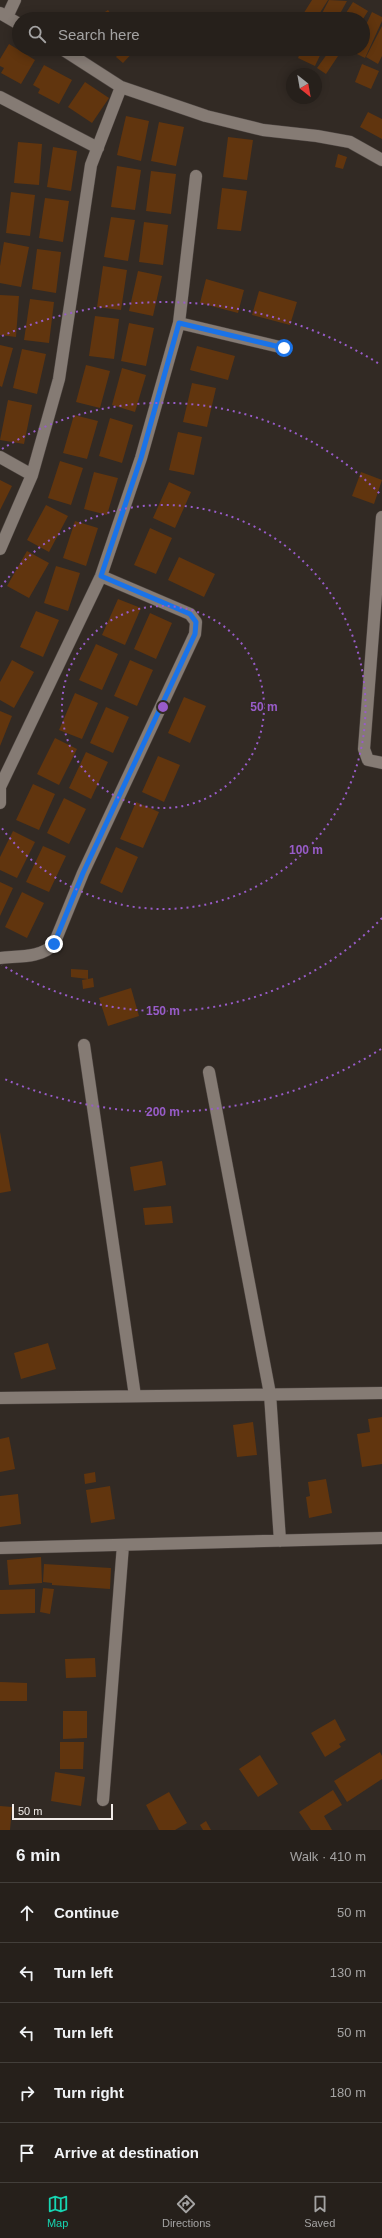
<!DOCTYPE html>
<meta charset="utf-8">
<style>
:root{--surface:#26201b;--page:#2e2824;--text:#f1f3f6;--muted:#a4a3a3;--line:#423e3a;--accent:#17d5b2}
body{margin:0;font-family:Helvetica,sans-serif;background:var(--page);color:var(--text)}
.compass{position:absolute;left:286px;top:68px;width:36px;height:36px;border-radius:50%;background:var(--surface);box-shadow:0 2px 10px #0003;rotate:149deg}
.scale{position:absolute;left:12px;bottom:10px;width:101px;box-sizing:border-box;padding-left:4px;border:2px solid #f1ebe8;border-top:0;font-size:11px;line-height:14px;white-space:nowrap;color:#f1ebe8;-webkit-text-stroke:3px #322a24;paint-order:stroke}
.stop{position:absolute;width:12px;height:12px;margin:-9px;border:3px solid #1a73e8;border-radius:50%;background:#fff}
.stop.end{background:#1a73e8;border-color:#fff;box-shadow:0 1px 4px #0008}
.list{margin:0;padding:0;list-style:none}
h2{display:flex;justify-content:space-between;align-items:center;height:52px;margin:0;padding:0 16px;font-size:17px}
h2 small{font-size:13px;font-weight:400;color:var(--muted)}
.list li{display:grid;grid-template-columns:26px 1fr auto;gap:12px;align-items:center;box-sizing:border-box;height:60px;padding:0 16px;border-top:1px solid var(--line)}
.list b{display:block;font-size:15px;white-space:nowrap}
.list em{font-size:13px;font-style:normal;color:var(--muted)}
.icon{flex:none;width:22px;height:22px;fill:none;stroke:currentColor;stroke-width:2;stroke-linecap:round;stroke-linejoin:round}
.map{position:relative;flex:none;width:382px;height:1830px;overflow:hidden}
.search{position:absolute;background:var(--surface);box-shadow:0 2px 10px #0003;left:12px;right:12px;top:12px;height:44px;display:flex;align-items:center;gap:10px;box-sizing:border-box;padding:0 14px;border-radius:22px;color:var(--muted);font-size:15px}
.sheet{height:352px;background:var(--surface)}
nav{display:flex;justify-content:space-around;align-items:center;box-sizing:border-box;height:56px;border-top:1px solid var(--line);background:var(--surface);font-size:11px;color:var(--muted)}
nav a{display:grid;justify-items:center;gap:2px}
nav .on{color:var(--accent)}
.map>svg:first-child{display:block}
.building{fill:#61350e}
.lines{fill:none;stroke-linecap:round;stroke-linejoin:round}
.minor-casing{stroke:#4e4642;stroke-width:13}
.minor{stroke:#857b74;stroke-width:12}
.route{stroke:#1a73e8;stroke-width:5}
.ring{fill:none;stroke:#985cc9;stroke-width:2;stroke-dasharray:2 4}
.centre{fill:#985cc9;stroke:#322a24;stroke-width:2}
.ring-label{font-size:12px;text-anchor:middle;font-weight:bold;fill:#985cc9;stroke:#322a24;stroke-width:3;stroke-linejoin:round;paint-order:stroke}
</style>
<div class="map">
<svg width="382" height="1830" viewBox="0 0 382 1830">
<rect width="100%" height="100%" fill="#322a24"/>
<path class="building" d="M312,0H328L316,19H300Z
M329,0L347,1L337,19H319Z
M353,2L368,11L363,19H349L344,16Z
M108,10L115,19H94Z
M372,12L382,17V21L365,58L353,52L355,49H363V31Z
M382,26V56L378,64L366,57Z
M9,44L35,60L21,84L1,73L4,68L0,66V59Z
M123,49H136L123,63L116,57Z
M302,49H323L315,66L298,58Z
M330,50L338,56L326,74L317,68Z
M362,64L379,71L371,89L355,82Z
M44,65L72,80L59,104L38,93L40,89L33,85Z
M85,82L109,98L92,123L68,107Z
M368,112L382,119V139L360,127Z
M126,116L149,121L141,161L117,155Z
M159,122L184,127L176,166L151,161Z
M228,137L253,140L247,180L223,177Z
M18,142L42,144L39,185L14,183Z
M53,147L77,151L71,191L47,187Z
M338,154L347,157L343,169L335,167Z
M117,166L141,170L135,210L111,207Z
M151,171L176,174L171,214L146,211Z
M222,188L247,191L241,231L217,229Z
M11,192L35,195L30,236L6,233Z
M45,198L69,201L63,242L39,238Z
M111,217L135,220L128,261L104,257Z
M144,222L168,225L163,265L139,262Z
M4,242L29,247L21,287L0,283V266Z
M37,249L61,252L56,293L32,289Z
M103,266L127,270L121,310L97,307Z
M138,271L162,276L153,316L129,311Z
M206,279L244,290L238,313L200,303Z
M259,291L297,302L290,325L252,315Z
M0,295L19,296L16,337L0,335Z
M30,299L54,302L49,343L24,340Z
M95,316L119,319L114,359L89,356Z
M129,323L154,328L146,366L121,361Z
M0,345L13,348L2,387L0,386Z
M197,346L235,356L228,380L190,370Z
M22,349L46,354L37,394L13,388Z
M86,365L110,371L100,408L76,402Z
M122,368L146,375L135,412L112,405Z
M192,383L216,388L207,427L183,422Z
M8,400L32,405L24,444L0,440Z
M74,415L98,421L87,459L63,453Z
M110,418L133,425L122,463L99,456Z
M178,432L202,437L194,475L169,470Z
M60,461L83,468L71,505L48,498Z
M94,472L118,478L107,515L84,509Z
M361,472L382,480L374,504L352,496Z
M0,480L12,486L0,510Z
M169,482L191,492L175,528L153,518Z
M46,505L68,516L49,552L27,540Z
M75,521L98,528L86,566L63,558Z
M150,528L172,538L156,574L134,565Z
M27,551L49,563L29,598L7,586Z
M179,557L215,574L204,597L168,580Z
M56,566L80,573L68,611L44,603Z
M118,599L141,608L125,645L102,635Z
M36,611L59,620L43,657L20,647Z
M150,613L172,623L156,659L134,649Z
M96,644L118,654L102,690L79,680Z
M12,660L34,672L14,708L0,700V682Z
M130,660L153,670L137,706L114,696Z
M75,693L98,703L82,739L59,730Z
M184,697L206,706L190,743L168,733Z
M106,707L129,717L113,753L90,743Z
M0,711L12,716L0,746Z
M55,738L77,749L59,785L37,774Z
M86,752L108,762L91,799L69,788Z
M158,756L180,765L164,802L142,792Z
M33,784L55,794L39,830L16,820Z
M64,798L86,809L69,844L47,833Z
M136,802L159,812L143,848L120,839Z
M13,831L35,842L17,878L0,870V857Z
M43,846L66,856L49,892L26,882Z
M116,847L138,857L122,893L100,883Z
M0,882L13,888L0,916Z
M22,892L44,903L27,938L5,927Z
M71,969L88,970V979L71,977Z
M93,978L94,987L83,989L82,980Z
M131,988L139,1016L108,1026L99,998Z
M0,1132L11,1191L0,1193Z
M162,1161L166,1185L134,1191L130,1167Z
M171,1206L173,1223L145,1225L143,1208Z
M48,1343L56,1369L21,1379L14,1353Z
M382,1417V1464L362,1467L357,1434L370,1432L368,1419Z
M253,1422L257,1455L237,1457L233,1425Z
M9,1437L15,1469L0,1472V1439Z
M95,1472L96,1482L85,1484L84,1474Z
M326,1479L332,1513L309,1518L306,1497L310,1496L308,1482Z
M110,1486L115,1519L91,1523L86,1490Z
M18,1494L21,1524L0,1527V1496Z
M41,1557L42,1583L9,1585L7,1560Z
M44,1564L111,1568L110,1589L52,1585V1583L43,1582Z
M43,1588L54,1589L50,1614L40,1612Z
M35,1589V1613L0,1614V1590Z
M95,1658L96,1677L66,1678L65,1659Z
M0,1682L27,1683V1701H0Z
M63,1711H87V1738L63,1739Z
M335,1719L346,1740L339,1744L341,1747L325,1757L311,1733Z
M60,1742H84L83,1769H60Z
M380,1752L382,1756V1779L347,1802L334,1781Z
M260,1755L278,1784L258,1797L239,1769Z
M55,1772L85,1777L81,1806L51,1801Z
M333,1790L342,1805L324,1816L332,1830H311L299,1812Z
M169,1792L187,1823L175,1830H159L146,1805Z
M0,1806L12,1807L10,1830H0Z
M206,1821L211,1830H203L200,1825Z"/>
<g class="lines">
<defs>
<path id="minor" d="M0,13L19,24
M7,17L15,0
M62,49L121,87L206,116L263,130L317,136L350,142L382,160
M0,97L98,148
M179,323L284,348
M0,457L32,475
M382,517L364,749L368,760L382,763
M0,549L32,475L59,379L91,165L121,87
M0,787L101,576L141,458L179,323L196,176
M0,787V803
M0,958C18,956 42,958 54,944L83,873L195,634L196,622L190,614L101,576
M84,1045L135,1396
M209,1072L270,1394L280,1541
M0,1398L382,1393
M0,1548L382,1538
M103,1800L123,1545"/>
</defs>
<use href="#minor" class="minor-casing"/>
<use href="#minor" class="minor"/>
</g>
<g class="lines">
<path class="route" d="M54,944L83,873L195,634L196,622L190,614L101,576L141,458L179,323L284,348"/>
</g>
<g class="ring">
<circle cx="163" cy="707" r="101"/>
<path d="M1 587A202 202 0 1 1 1 827"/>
<path d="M382 918A304 304 0 0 1 2 965M2 449A304 304 0 0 1 382 496"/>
<path d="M381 1049A405 405 0 0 1 2 1078M2 336A405 405 0 0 1 381 365"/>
</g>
<circle cx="163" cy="707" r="6" class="centre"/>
<g class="ring-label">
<text x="264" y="711">50 m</text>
<text x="306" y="854">100 m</text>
<text x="163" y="1015">150 m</text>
<text x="163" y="1116">200 m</text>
</g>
</svg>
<svg class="compass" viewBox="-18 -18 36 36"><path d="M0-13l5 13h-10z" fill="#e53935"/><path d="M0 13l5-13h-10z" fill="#a4a3a3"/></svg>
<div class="scale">50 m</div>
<div class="stop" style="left:284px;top:348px"></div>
<div class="stop end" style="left:54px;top:944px"></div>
<div class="search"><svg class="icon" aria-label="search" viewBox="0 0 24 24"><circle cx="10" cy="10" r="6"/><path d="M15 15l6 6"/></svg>Search here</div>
</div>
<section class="sheet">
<h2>6 min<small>Walk · 410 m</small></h2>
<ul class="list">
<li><svg class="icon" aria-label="ahead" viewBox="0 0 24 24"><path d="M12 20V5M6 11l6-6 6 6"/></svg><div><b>Continue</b></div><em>50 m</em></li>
<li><svg class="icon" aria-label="left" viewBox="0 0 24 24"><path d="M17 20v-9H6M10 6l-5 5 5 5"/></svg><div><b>Turn left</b></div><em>130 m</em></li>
<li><svg class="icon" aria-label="left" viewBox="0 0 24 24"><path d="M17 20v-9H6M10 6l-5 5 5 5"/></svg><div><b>Turn left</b></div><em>50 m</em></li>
<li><svg class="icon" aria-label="right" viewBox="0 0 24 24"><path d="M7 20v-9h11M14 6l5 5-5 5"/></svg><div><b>Turn right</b></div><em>180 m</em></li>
<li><svg class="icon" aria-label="arrive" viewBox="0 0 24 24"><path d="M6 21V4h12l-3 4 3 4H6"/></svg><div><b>Arrive at destination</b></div></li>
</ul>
</section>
<nav>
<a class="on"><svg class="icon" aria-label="map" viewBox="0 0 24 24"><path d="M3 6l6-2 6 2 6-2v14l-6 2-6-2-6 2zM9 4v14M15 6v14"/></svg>Map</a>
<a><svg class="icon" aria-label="directions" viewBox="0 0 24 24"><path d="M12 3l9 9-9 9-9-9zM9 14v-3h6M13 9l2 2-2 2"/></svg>Directions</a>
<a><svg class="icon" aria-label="saved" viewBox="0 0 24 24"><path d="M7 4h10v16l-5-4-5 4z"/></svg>Saved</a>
</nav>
